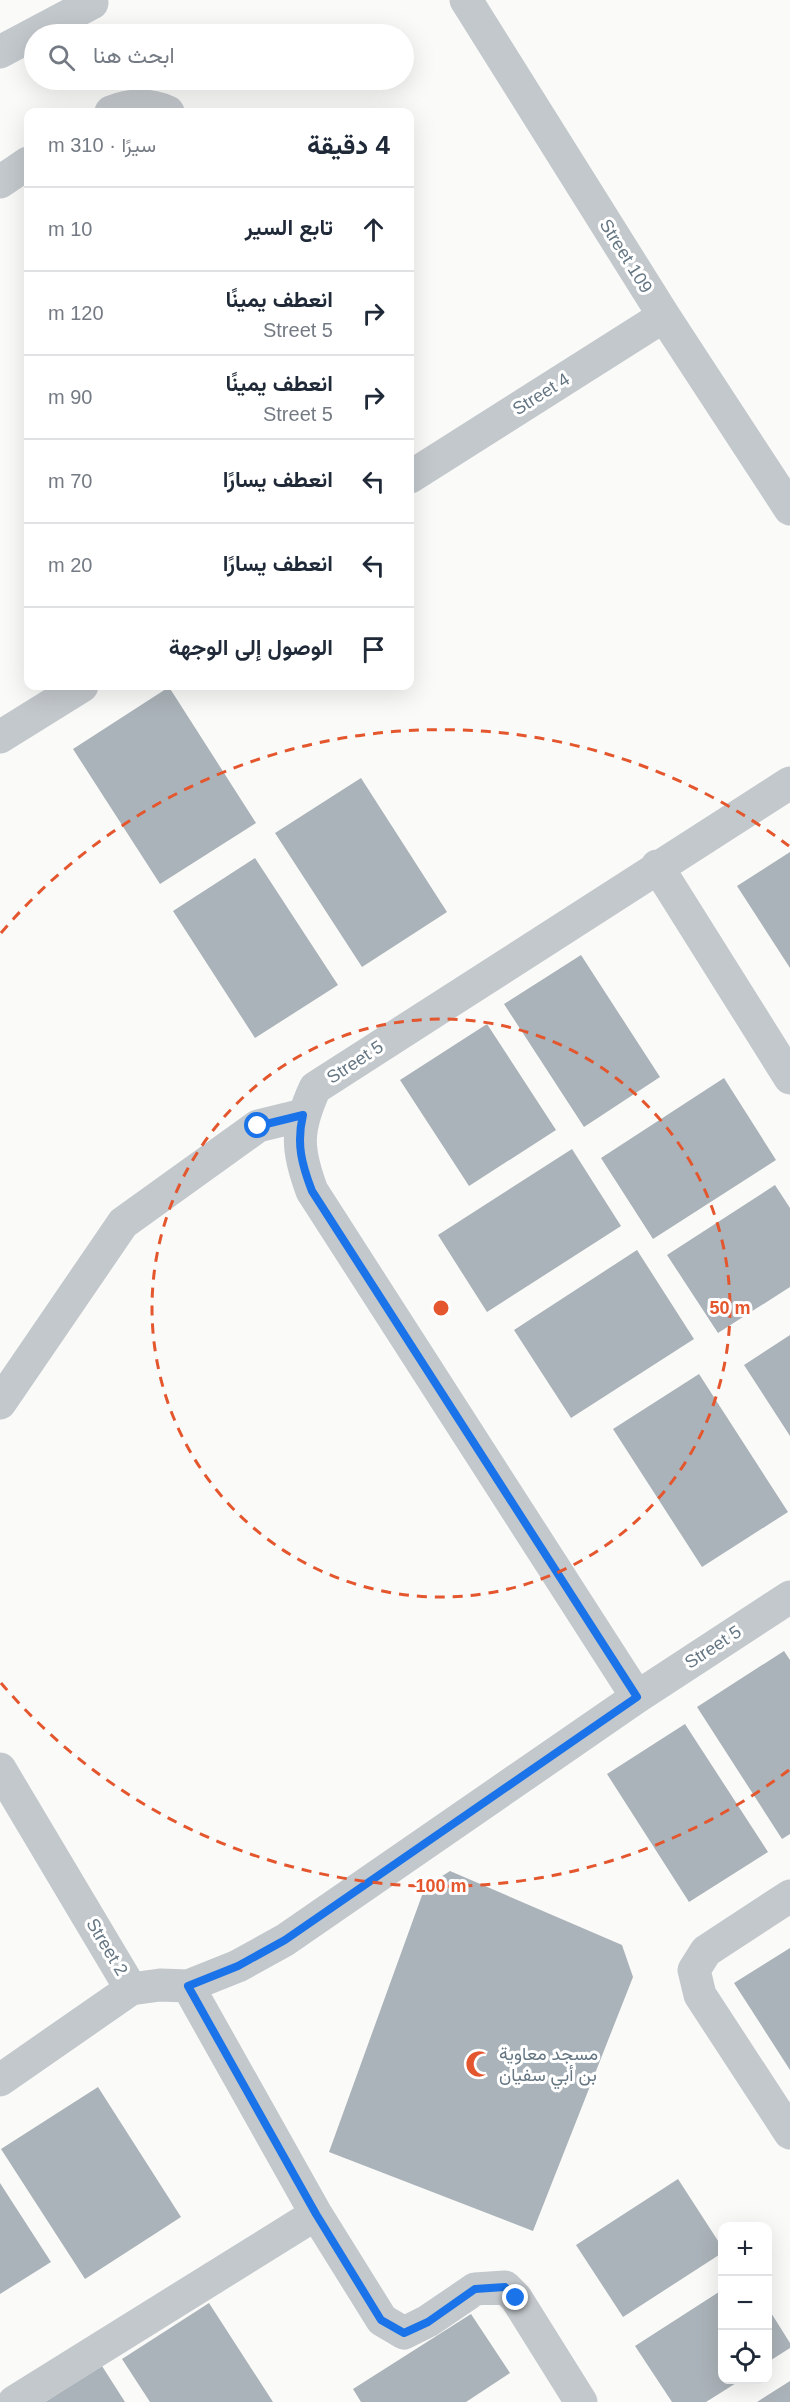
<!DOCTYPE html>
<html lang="ar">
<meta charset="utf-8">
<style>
:root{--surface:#fff;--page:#f2f2f3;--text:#1f2937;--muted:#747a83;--line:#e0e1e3}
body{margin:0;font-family:Arial,Vazirmatn,sans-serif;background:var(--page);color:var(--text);direction:rtl}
.controls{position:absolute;right:18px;bottom:18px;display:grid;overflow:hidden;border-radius:12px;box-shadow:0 6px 24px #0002}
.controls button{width:54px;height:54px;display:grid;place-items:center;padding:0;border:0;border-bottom:2px solid var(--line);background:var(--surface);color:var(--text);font:30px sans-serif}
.stop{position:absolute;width:18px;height:18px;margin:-14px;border:4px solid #1a73e8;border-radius:50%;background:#fff}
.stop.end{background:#1a73e8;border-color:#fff;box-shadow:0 2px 6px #0008}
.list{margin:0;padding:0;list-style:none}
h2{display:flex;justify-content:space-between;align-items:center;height:78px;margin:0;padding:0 24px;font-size:26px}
h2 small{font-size:20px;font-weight:400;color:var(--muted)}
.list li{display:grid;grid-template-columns:39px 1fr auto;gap:18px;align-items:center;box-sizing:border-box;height:84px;padding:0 24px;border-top:2px solid var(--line)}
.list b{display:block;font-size:22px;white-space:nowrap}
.list p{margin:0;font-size:20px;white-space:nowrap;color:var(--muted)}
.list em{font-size:20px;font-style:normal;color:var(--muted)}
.icon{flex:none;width:33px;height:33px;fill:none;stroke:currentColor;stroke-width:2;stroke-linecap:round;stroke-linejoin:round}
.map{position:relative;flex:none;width:790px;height:2402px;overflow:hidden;direction:ltr}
.search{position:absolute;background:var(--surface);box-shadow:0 6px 24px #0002;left:24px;top:24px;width:390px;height:66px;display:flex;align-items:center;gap:15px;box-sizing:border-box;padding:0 21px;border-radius:33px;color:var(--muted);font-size:22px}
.panel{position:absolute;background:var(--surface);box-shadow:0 6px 24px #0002;left:24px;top:108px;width:390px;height:582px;border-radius:12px;direction:rtl}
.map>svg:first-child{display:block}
.building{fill:#aab3b9}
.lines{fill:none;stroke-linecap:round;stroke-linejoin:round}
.minor{stroke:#c3c8cc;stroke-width:33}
.route{stroke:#1a73e8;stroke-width:8}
.ring{fill:none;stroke:#e4572e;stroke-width:3;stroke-dasharray:10 8}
.labels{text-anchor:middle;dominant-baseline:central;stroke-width:6;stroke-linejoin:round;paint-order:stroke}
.street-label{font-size:18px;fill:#657683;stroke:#fff}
.poi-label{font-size:18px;fill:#657683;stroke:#fff;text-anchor:start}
.centre{fill:#e4572e;stroke:#fff;stroke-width:3}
.ring-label{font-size:18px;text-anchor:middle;font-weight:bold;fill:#e4572e;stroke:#fff;stroke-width:6;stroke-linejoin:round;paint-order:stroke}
</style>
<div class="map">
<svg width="790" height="2402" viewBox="0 0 790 2402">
<rect width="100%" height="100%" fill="#fafaf8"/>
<path class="building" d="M169,687L256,823L160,884L73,749Z
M361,778L447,912L362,967L275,833Z
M790,852V968L737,886Z
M255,858L338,985L255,1038L173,911Z
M581,955L660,1077L584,1127L504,1004Z
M487,1024L556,1130L469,1186L400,1080Z
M724,1078L776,1160L653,1239L601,1158Z
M572,1149L621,1226L487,1312L438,1235Z
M775,1185L790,1208V1287L718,1333L667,1255Z
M637,1250L694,1339L571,1418L514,1330Z
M790,1335V1436L744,1365Z
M699,1374L788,1512L702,1567L613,1429Z
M784,1651L790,1660V1834L782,1839L697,1707Z
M685,1724L768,1852L689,1902L607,1774Z
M450,1871L622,1945L633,1977L533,2231L329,2152L425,1887Z
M790,1948V2070L734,1983Z
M98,2087L181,2217L85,2279L1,2149Z
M678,2179L722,2247V2253L623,2317L576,2245Z
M0,2183L51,2262L0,2294Z
M722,2290V2380H741L706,2402H672L635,2346Z
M209,2303L273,2402H150L122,2359Z
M768,2308L790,2343V2348L768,2362Z
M471,2314L510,2373L466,2402H361L353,2389Z
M102,2366L125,2402H45Z
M790,2381V2402H757Z"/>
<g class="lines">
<path class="minor" d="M466,0L664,316L790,509
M0,52L92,3
M111,112C130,104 150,104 168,112
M0,182L28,163
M410,477L664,316
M0,737L82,686
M657,866L790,1078
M0,1403L123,1223L258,1126L303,1115
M637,1697L312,1191C296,1148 296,1130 315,1088L790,783
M0,1769L131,1989
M790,1896L706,1951L694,1970L700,1995L790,2133
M188,1986L316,2214L382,2320L404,2333L428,2321L475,2289L505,2287L516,2298L581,2402
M0,2080L131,1989L160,1985L188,1986L238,1966L285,1940L637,1697L790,1597
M14,2402L316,2214"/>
</g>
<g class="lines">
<path class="route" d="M258,1126L303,1115C296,1144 302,1165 312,1191L637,1697L285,1940L238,1966L188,1986L316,2214L381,2320L404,2333L428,2322L475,2289L505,2287L516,2298"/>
</g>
<g class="ring">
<circle cx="441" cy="1308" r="289"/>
<path d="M789 1770A578 578 0 0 1 1 1683M1 933A578 578 0 0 1 789 846"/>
</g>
<defs>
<symbol id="mosque-bare" viewBox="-9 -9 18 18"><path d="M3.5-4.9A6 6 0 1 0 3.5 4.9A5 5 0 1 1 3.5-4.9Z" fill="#e4572e" stroke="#fff" stroke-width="2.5" paint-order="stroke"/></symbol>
</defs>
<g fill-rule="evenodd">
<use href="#mosque-bare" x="460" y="2045" width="38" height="38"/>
</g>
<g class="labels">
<g class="street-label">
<text transform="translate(626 256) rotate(58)">Street 109</text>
<text transform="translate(541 394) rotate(-32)">Street 4</text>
<text transform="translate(355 1062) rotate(-33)">Street 5</text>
<text transform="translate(713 1647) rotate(-33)">Street 5</text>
<text transform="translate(107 1947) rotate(59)">Street 2</text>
</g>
<g class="poi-label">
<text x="499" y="2054">مسجد معاوية<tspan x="499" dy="21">بن أبي سفيان</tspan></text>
</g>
</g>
<circle cx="441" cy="1308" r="9" class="centre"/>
<g class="ring-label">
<text x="730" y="1314">50 m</text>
<text x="441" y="1892">100 m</text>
</g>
</svg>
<div class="controls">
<button>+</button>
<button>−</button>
<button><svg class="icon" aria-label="locate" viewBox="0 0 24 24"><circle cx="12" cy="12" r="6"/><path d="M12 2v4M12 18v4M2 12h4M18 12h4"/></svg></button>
</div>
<div class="stop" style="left:258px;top:1126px"></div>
<div class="stop end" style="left:516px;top:2298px"></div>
<div class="search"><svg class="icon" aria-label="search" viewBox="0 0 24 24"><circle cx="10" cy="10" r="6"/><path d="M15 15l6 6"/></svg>ابحث هنا</div>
<section class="panel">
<h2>4 دقيقة<small>سيرًا · 310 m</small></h2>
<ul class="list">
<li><svg class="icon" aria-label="ahead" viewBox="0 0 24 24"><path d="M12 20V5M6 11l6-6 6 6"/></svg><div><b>تابع السير</b></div><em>10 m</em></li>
<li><svg class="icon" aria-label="right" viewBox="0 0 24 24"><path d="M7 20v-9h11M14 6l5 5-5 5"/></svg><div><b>انعطف يمينًا</b><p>Street 5</p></div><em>120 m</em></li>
<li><svg class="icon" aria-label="right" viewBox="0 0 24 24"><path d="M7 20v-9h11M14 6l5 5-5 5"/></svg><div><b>انعطف يمينًا</b><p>Street 5</p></div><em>90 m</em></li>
<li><svg class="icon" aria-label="left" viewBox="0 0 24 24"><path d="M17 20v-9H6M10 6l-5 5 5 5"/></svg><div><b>انعطف يسارًا</b></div><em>70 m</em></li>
<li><svg class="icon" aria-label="left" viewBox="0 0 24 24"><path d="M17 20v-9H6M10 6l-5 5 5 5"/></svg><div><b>انعطف يسارًا</b></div><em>20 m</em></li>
<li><svg class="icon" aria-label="arrive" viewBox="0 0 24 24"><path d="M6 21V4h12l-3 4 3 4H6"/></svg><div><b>الوصول إلى الوجهة</b></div></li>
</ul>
</section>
</div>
